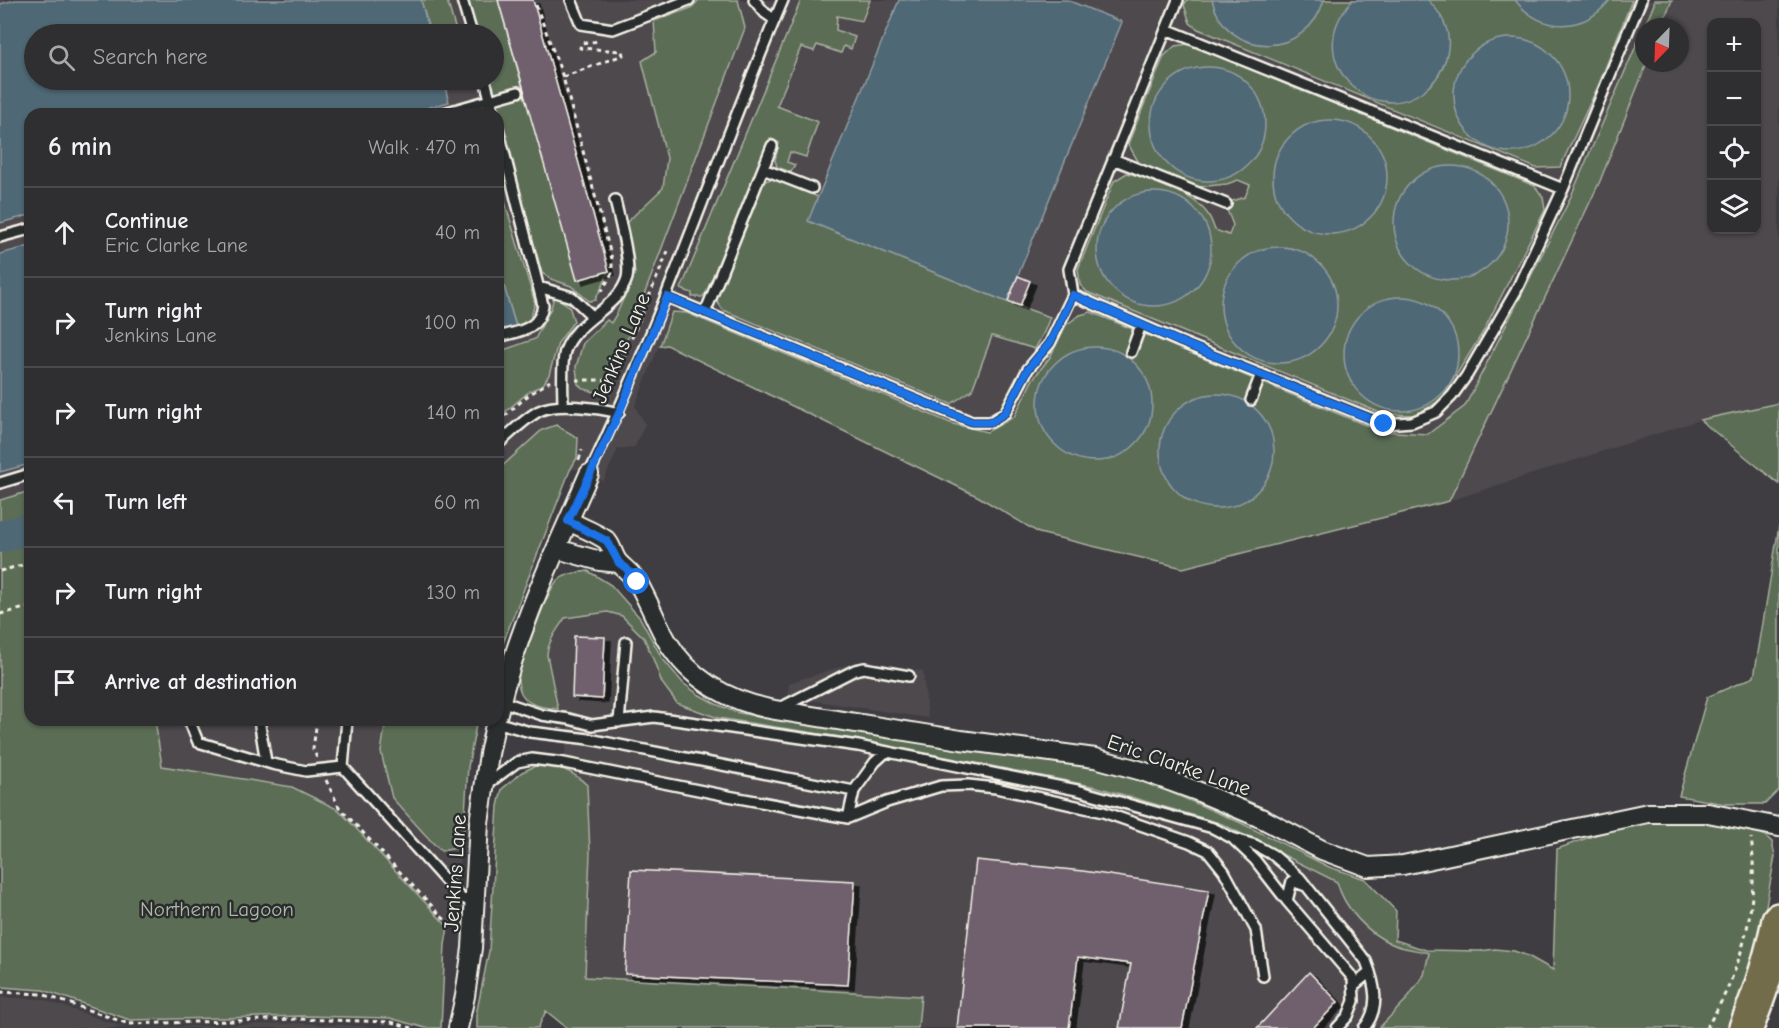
<!DOCTYPE html>
<meta charset="utf-8">
<style>
:root{--surface:#2f2e31;--page:#3b3a3d;--text:#f1f3f6;--muted:#a7a8ab;--line:#4a4a4d}
body{margin:0;font-family:"Comic Neue",sans-serif;background:var(--page);color:var(--text)}
.controls{position:absolute;right:18px;top:18px;display:grid;overflow:hidden;border-radius:12px;box-shadow:0 2px 4px #0004}
.controls button{width:54px;height:54px;display:grid;place-items:center;padding:0;border:0;border-bottom:2px solid var(--line);background:var(--surface);color:var(--text);font:30px sans-serif}
.compass{position:absolute;left:1635px;top:18px;width:54px;height:54px;border-radius:50%;background:var(--surface);box-shadow:0 2px 4px #0004;rotate:203deg}
.stop{position:absolute;width:18px;height:18px;margin:-14px;border:4px solid #1a73e8;border-radius:50%;background:#fff}
.stop.end{background:#1a73e8;border-color:#fff;box-shadow:0 2px 6px #0008}
.list{margin:0;padding:0;list-style:none}
h2{display:flex;justify-content:space-between;align-items:center;height:78px;margin:0;padding:0 24px;font-size:26px}
h2 small{font-size:20px;font-weight:400;color:var(--muted)}
.list li{display:grid;grid-template-columns:39px 1fr auto;gap:18px;align-items:center;box-sizing:border-box;height:90px;padding:0 24px;border-top:2px solid var(--line)}
.list b{display:block;font-size:22px;white-space:nowrap}
.list p{margin:0;font-size:20px;white-space:nowrap;color:var(--muted)}
.list em{font-size:20px;font-style:normal;color:var(--muted)}
.icon{flex:none;width:33px;height:33px;fill:none;stroke:currentColor;stroke-width:2;stroke-linecap:round;stroke-linejoin:round}
.map{position:relative;flex:none;width:1779px;height:1028px;overflow:hidden}
.search{position:absolute;background:var(--surface);box-shadow:0 2px 4px #0004;left:24px;top:24px;width:480px;height:66px;display:flex;align-items:center;gap:15px;box-sizing:border-box;padding:0 21px;border-radius:33px;color:var(--muted);font-size:22px}
.panel{position:absolute;background:var(--surface);box-shadow:0 2px 4px #0004;left:24px;top:108px;width:480px;height:618px;border-radius:18px}
.map>svg:first-child{display:block}
.built{fill:#4d484e;fill-rule:evenodd}
.green{fill:#5c6d56;stroke:#a8af9f;stroke-width:1.5}
.water{fill:#506775;stroke:#929ea3;stroke-width:1.5}
.lines{fill:none;stroke-linecap:round;stroke-linejoin:round}
.river{stroke:#506775;stroke-width:32}
.building{fill:#6f616e;stroke:#f4f1e8;stroke-width:1.5;filter:url(#shadow)}
.lane-casing{stroke:#f4f1e8;stroke-width:14}
.street-casing{stroke:#f4f1e8;stroke-width:22}
.highway-casing{stroke:#f4f1e8;stroke-width:38}
.path{stroke:#f4f1e8;stroke-width:3;stroke-dasharray:4.5 4.5;stroke-linecap:butt}
.lane{stroke:#2a2d2e;stroke-width:9}
.street{stroke:#2a2d2e;stroke-width:18}
.highway{stroke:#726c4b;stroke-width:33}
.route{stroke:#1a73e8;stroke-width:8}
.labels{text-anchor:middle;dominant-baseline:central;stroke-width:5;stroke-linejoin:round;paint-order:stroke}
.street-label{font-size:21px;fill:#f4f1e8;stroke:#2a2d2e}
.park-label{font-size:21px;fill:#b0b6a6;stroke:#2a2d2e}
</style>
<div class="map">
<svg width="1779" height="1028" viewBox="0 0 1779 1028">
<defs>
<filter id="shadow"><feDropShadow dx="6" dy="4" stdDeviation="0" flood-color="#0009"/></filter>
</defs>
<rect width="100%" height="100%" fill="#3f3d41"/>
<filter id="ink" filterUnits="userSpaceOnUse"><feTurbulence type="fractalNoise" baseFrequency=".0167" numOctaves="2"/><feDisplacementMap in="SourceGraphic" scale="12" xChannelSelector="R" yChannelSelector="G"/><feConvolveMatrix kernelMatrix="1 2 1 2 8 2 1 2 1" color-interpolation-filters="sRGB"/></filter>
<g filter="url(#ink)">
<path class="built" d="M0,0H1779V403L1700,420L1449,501L1183,568L1039,533L979,497L667,345L659,346L635,406L645,424L635,447L618,449L603,482L599,478L577,469L570,470L498,656V114H30V491L0,500ZM1712,22H1756V230H1712ZM1644,27H1680V63H1644ZM34,34H494V80H34Z
M608,612L622,616L644,638L678,704L699,712L718,718L865,741L1097,787L1222,824L1337,882L1341,895L1393,945L1429,953L1424,975L1406,1000L1379,1028H918L920,996L585,977L590,853L587,785L564,763L569,720L558,709L547,656L548,649L550,642L565,618Z
M856,662L923,671L928,718L809,700L802,689L788,696L789,683Z
M155,720H477L468,767L463,843L448,927L354,824L292,787L162,766Z
M0,997L42,999L126,1028H0Z
M295,1023L398,1028H139Z"/>
<path class="green" d="M421,0H447L457,34H430Z
M465,0H498L577,280L609,271L600,291L596,297V300L589,301L571,286L551,279L542,273L487,80H494V34H474Z
M699,0H738L745,28L626,343L604,386L595,392L584,389L578,384L576,367L583,343L607,320L611,323L617,313L635,273L626,223L663,188L667,158L642,61L656,52L654,21L691,8Z
M801,0H870L862,21L837,16L836,30L855,37L851,49L844,46L841,53L817,45L814,51L801,47L777,106L818,122L806,157L790,152L787,162L795,165L791,172L777,167L775,160L779,143L770,138L706,293L702,297H692V293L681,289Z
M1187,0H1632L1599,84L1560,167L1536,168L1198,29L1190,23L1184,5Z
M1654,0H1672L1661,27H1644V63H1647L1600,181L1449,501L1183,568L1039,533L979,497L667,345L660,346L672,312L687,313L953,424L987,432L1014,417L1033,379L1050,357L1066,325L1080,315L1091,312L1380,431L1428,434L1465,406L1568,203L1654,4Z
M1188,44L1535,186L1543,197L1545,210L1483,332L1440,401L1414,415L1383,414L1087,292L1080,285L1078,269L1114,181L1127,173C1151,179 1191,192 1207,213C1210,217 1213,224 1215,230L1229,235L1233,225L1227,210L1229,202L1245,197L1250,185L1238,180L1227,184L1198,187L1139,163L1128,144L1164,56L1175,46Z
M773,178L818,197L809,221L1007,302L1050,317L1044,332L1035,349L992,336L972,390L951,404L723,310L716,300L763,182Z
M498,179L535,303L530,319L516,327L498,266Z
M554,296L569,306L574,321L558,343L549,375L543,385L530,391L498,418V352L535,339L551,308Z
M1779,403V484L1700,420Z
M556,425L578,438L577,458L570,470L498,656V470L542,430Z
M30,491V720H155L162,766L292,787L339,810L448,927L445,945L441,1028H425L390,1018L305,1016L130,1020L43,990L0,987V500Z
M1779,526V790L1765,804H1725L1679,796L1707,697L1754,677Z
M588,571L611,585L640,618L662,658L683,683L698,694L716,704L735,712L755,716L855,730L970,751L1098,765L1147,782L1239,822L1329,867L1365,879L1396,911L1395,940L1426,950L1480,951L1495,949L1514,951L1528,956L1553,970L1557,849L1625,824L1684,817L1749,828L1764,835L1772,842L1775,856C1764,914 1757,975 1729,1028H1379L1406,1000L1424,975L1429,953C1417,950 1403,949 1392,944C1367,933 1344,908 1337,882L1222,824L1097,787L865,741L718,718L677,703L662,683L652,656L644,638L622,616L608,612L565,618C557,630 548,641 547,655L558,709C543,707 529,707 521,693C519,689 518,684 518,680C520,666 548,589 557,581C566,573 577,573 588,571Z
M386,720H477L468,767L463,843L457,848L441,851L430,840L392,798L381,752Z
M540,764C561,768 572,770 587,785L590,853L585,977L921,996L918,1028H567L546,1011L538,1028H477V1010L489,951L498,806L502,789L522,772Z"/>
<path class="water" d="M15,0H421L430,34H34V80H443L449,102L404,114H30V215L0,223V4Z
M899,0H1067L1122,22L1007,302L808,221Z
M1212,0H1324C1307,59 1227,60 1212,0Z
M1353,0H1428C1444,16 1453,36 1446,58C1442,72 1435,83 1423,91C1370,130 1298,56 1353,0Z
M1515,0H1610C1584,32 1542,34 1515,0Z
M1454 95a57 57 0 1 1 114 0a57 57 0 1 1-114 0Z
M1151 124a57 57 0 1 1 114 0a57 57 0 1 1-114 0Z
M1273 177a57 57 0 1 1 114 0a57 57 0 1 1-114 0Z
M1394 223a57 57 0 1 1 114 0a57 57 0 1 1-114 0Z
M1097 249a57 57 0 1 1 114 0a57 57 0 1 1-114 0Z
M30,246V464L0,472V254Z
M1221 305a58 58 0 1 1 116 0a58 58 0 1 1-116 0Z
M498,266L516,327L498,332Z
M1344 354a57 57 0 1 1 114 0a57 57 0 1 1-114 0Z
M1038 404a57 57 0 1 1 114 0a57 57 0 1 1-114 0Z
M1160 451a57 57 0 1 1 114 0a57 57 0 1 1-114 0Z"/>
<g class="lines">
<path class="river" d="M0,537L30,528"/>
</g>
<path class="building" d="M498,0H533L609,271L577,280L524,94V90Z
M1018,276L1030,281L1020,306L1008,301Z
M574,636L605,637L602,699L572,697Z
M976,860L1083,871L1209,890L1182,1028H1119L1131,964L1078,957L1069,1028H957Z
M631,870L855,881L848,985L625,974Z
M1309,972L1338,1002L1313,1028H1257Z"/>
<g class="lines">
<defs>
<path id="lane" d="M462,0L472,34
M571,0L581,24L613,29L689,0
M754,0L765,13L775,20
M1166,29L1563,189
M485,80L494,114
M440,114L518,92
M498,128L543,305C539,331 519,331 498,337
M1113,159L1226,204
M763,169L812,188
M0,237L30,229
M539,287L572,297L592,316
M1073,295L1178,341L1385,424L1412,422L1436,412L1452,396L1467,375L1516,291L1563,189L1641,0
M667,297L972,422H991L1005,413L1028,369L1050,343L1073,295L1069,269L1178,0
M705,313L772,146
M1131,352L1141,325
M1251,400L1261,374
M563,406C563,392 561,364 565,351C577,318 618,309 627,278C631,261 619,219 615,200
M498,444C511,433 524,419 539,411C557,402 600,408 619,413
M589,474C663,320 716,157 783,0
M0,483L30,474
M501,701L542,715L569,719L592,725L654,717L858,746L1077,790L1213,828L1232,838L1255,845L1273,855L1300,878L1366,961C1375,984 1381,1008 1364,1028
M780,708L855,670L864,668L909,676
M189,720L198,742L272,764L306,771L343,767
M259,720L266,762
M347,720L343,767L461,898L475,902
M496,722L530,732L589,739L854,791
M619,722L626,642
M486,785L517,762L532,759L564,763L728,796L848,818L854,791L875,762L886,752
M848,818L887,802L941,786L968,785L996,788L1103,812L1189,842L1208,851L1224,871L1256,930L1263,976
M1234,840L1255,860L1287,901L1353,978L1354,1001L1348,1016L1337,1028
M1287,901L1292,881L1306,886
M1353,986L1369,973L1372,979"/>
<path id="street" d="M569,521C580,527 595,532 606,540C612,545 613,557 619,563C626,570 633,575 638,583C649,602 656,622 667,641C691,681 731,702 775,710L961,740L1095,758L1142,771L1197,791L1263,819L1322,850L1368,867L1403,865L1648,813H1708L1779,827
M557,549L600,561L619,563
M498,713C517,630 555,552 589,474
M458,1028L465,996L472,948L479,823L489,754L496,720"/>
<path id="highway" d="M1746,1028C1760,993 1772,957 1779,920"/>
</defs>
<use href="#lane" class="lane-casing"/>
<use href="#street" class="street-casing"/>
<use href="#highway" class="highway-casing"/>
<path class="path" d="M536,5L563,77L612,259V273L602,291
M563,77L623,55L622,51L580,48L581,43L600,41
M576,380H610L623,359L668,251
M498,422L526,397L550,381
M579,460L582,450
M0,571L30,563
M0,614L30,607
M317,758L313,749L317,720
M326,780L339,807L443,918L456,927
M0,992L42,994L129,1024L298,1019L391,1022L412,1028
M1706,1028C1741,974 1760,903 1751,838"/>
<use href="#lane" class="lane"/>
<use href="#street" class="street"/>
<use href="#highway" class="highway"/>
</g>
</g>
<g class="lines" filter="url(#ink)">
<path class="route" d="M637,582L626,568L619,563L607,541L568,521L619,413L667,297L972,422H991L1005,413L1028,369L1050,343L1073,295L1178,341L1384,424"/>
</g>
<g class="labels">
<g class="street-label">
<text transform="translate(621 348) rotate(-67)">Jenkins Lane</text>
<text transform="translate(1179 765) rotate(19)">Eric Clarke Lane</text>
<text transform="translate(455 873) rotate(-86)">Jenkins Lane</text>
</g>
<g class="park-label">
<text x="217" y="909">Northern Lagoon</text>
</g>
</g>
</svg>
<div class="controls">
<button>+</button>
<button>−</button>
<button><svg class="icon" aria-label="locate" viewBox="0 0 24 24"><circle cx="12" cy="12" r="6"/><path d="M12 2v4M12 18v4M2 12h4M18 12h4"/></svg></button>
<button><svg class="icon" aria-label="layers" viewBox="0 0 24 24"><path d="M12 4l9 5-9 5-9-5zM3 14l9 5 9-5"/></svg></button>
</div>
<svg class="compass" viewBox="-18 -18 36 36"><path d="M0-13l5 13h-10z" fill="#e53935"/><path d="M0 13l5-13h-10z" fill="#a7a8ab"/></svg>
<div class="stop" style="left:637px;top:582px"></div>
<div class="stop end" style="left:1384px;top:424px"></div>
<div class="search"><svg class="icon" aria-label="search" viewBox="0 0 24 24"><circle cx="10" cy="10" r="6"/><path d="M15 15l6 6"/></svg>Search here</div>
<section class="panel">
<h2>6 min<small>Walk · 470 m</small></h2>
<ul class="list">
<li><svg class="icon" aria-label="ahead" viewBox="0 0 24 24"><path d="M12 20V5M6 11l6-6 6 6"/></svg><div><b>Continue</b><p>Eric Clarke Lane</p></div><em>40 m</em></li>
<li><svg class="icon" aria-label="right" viewBox="0 0 24 24"><path d="M7 20v-9h11M14 6l5 5-5 5"/></svg><div><b>Turn right</b><p>Jenkins Lane</p></div><em>100 m</em></li>
<li><svg class="icon" aria-label="right" viewBox="0 0 24 24"><path d="M7 20v-9h11M14 6l5 5-5 5"/></svg><div><b>Turn right</b></div><em>140 m</em></li>
<li><svg class="icon" aria-label="left" viewBox="0 0 24 24"><path d="M17 20v-9H6M10 6l-5 5 5 5"/></svg><div><b>Turn left</b></div><em>60 m</em></li>
<li><svg class="icon" aria-label="right" viewBox="0 0 24 24"><path d="M7 20v-9h11M14 6l5 5-5 5"/></svg><div><b>Turn right</b></div><em>130 m</em></li>
<li><svg class="icon" aria-label="arrive" viewBox="0 0 24 24"><path d="M6 21V4h12l-3 4 3 4H6"/></svg><div><b>Arrive at destination</b></div></li>
</ul>
</section>
</div>
